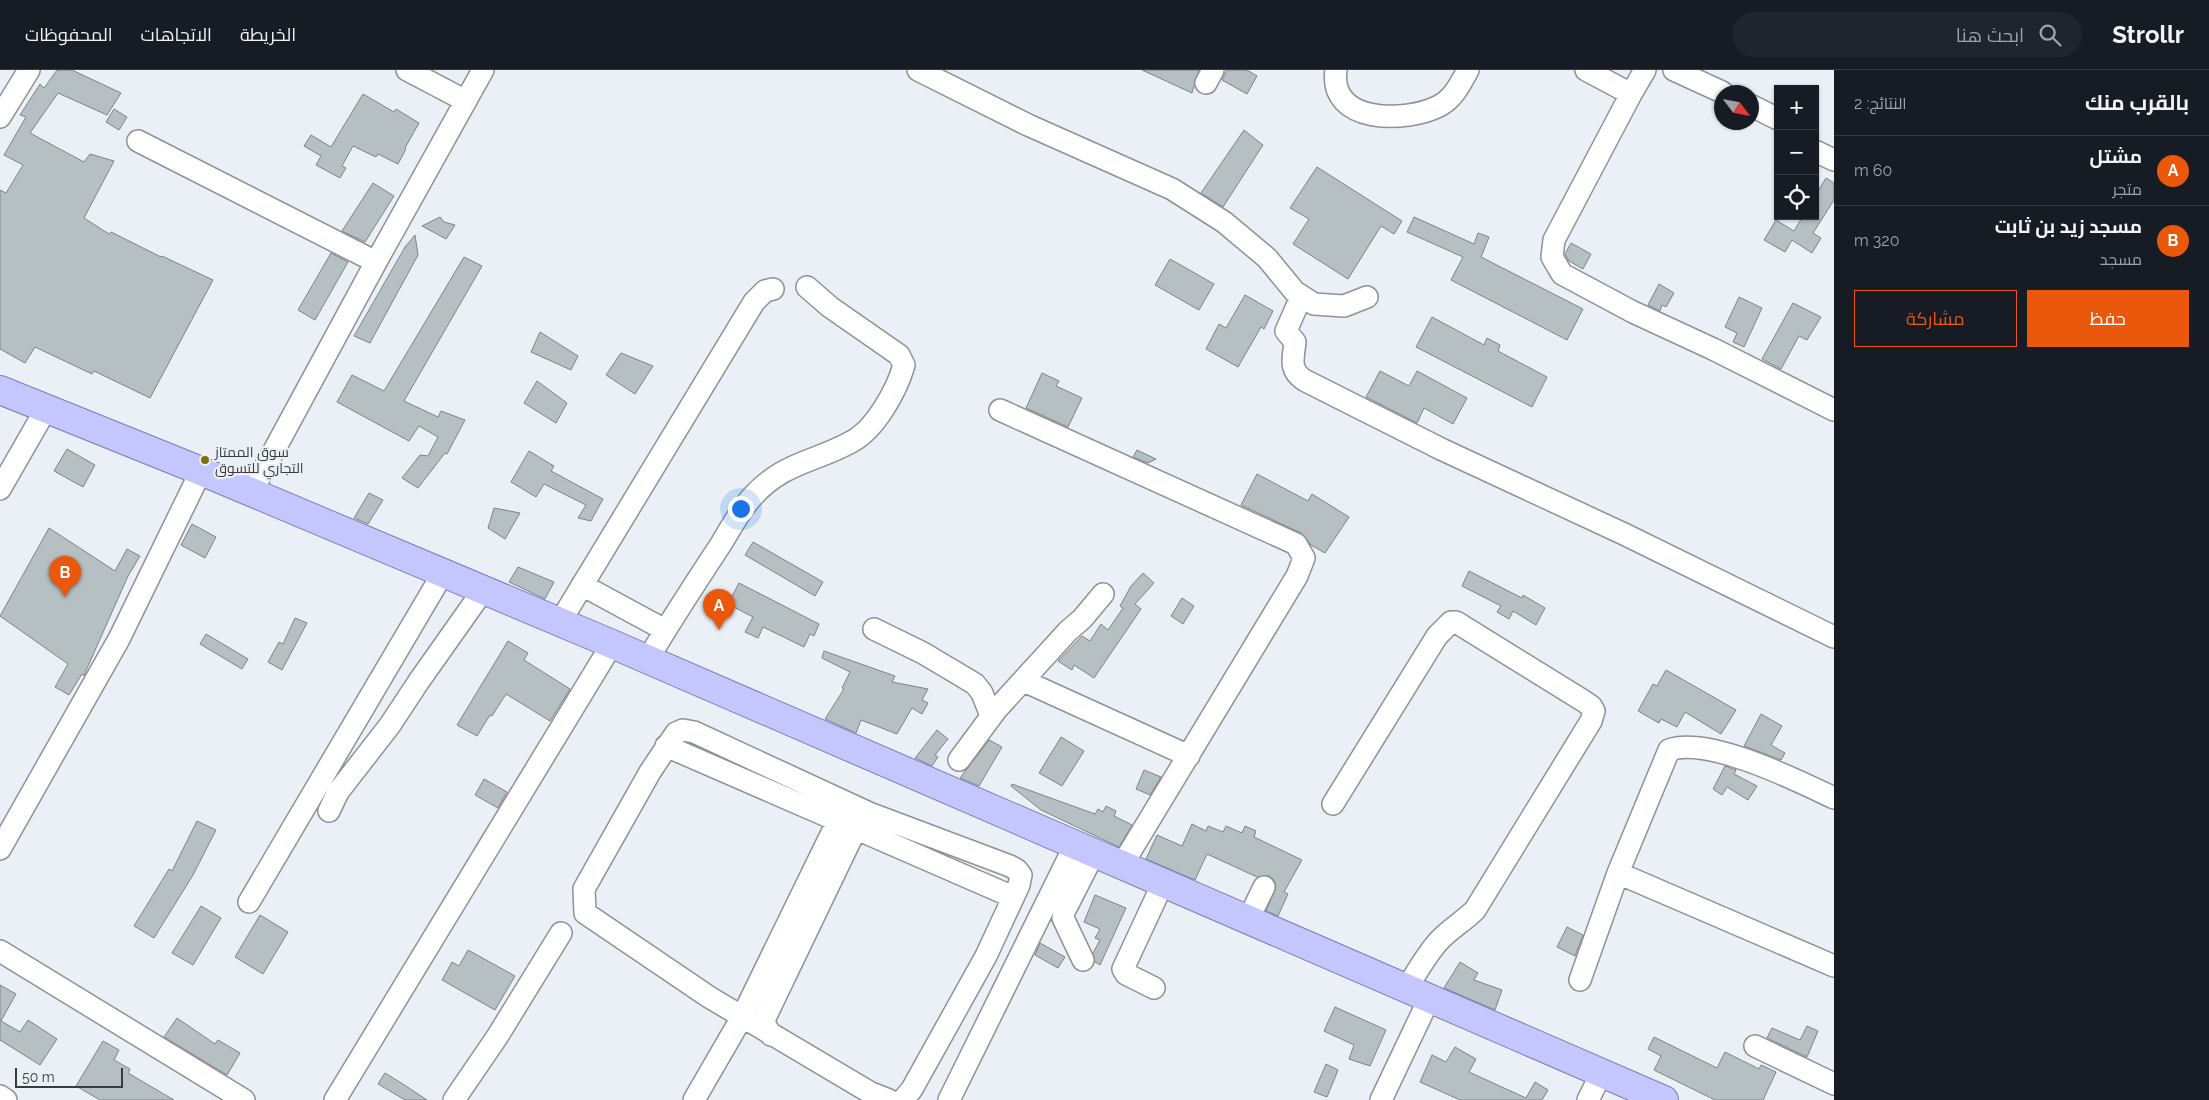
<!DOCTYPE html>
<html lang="ar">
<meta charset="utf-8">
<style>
:root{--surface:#171b24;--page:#20242c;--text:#f1f3f6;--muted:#9ea1a6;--line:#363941;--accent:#ea580c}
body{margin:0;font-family:Raleway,Cairo,sans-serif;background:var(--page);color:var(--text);direction:rtl}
.controls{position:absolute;right:15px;top:15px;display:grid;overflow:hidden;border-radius:0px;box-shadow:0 1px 4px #0004}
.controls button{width:45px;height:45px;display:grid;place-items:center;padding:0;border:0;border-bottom:1px solid var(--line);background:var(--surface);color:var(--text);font:25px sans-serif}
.compass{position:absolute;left:1714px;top:15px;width:45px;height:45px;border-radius:50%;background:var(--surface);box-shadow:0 1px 4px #0004;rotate:122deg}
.scale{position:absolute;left:15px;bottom:12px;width:108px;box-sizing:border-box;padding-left:5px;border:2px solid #393b3e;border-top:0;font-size:14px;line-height:18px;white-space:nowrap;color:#393b3e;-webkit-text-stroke:4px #eaf0f6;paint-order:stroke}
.you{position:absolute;left:740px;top:438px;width:18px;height:18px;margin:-12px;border:4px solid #fff;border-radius:50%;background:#1a73e8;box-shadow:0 0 0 8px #1a73e833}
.badge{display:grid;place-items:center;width:32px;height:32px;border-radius:50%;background:var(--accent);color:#fff;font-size:16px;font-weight:700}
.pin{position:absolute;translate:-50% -41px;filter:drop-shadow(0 1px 2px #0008)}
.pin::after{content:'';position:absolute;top:26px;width:18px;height:15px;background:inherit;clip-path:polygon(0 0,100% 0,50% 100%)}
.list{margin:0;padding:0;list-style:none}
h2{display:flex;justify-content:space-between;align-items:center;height:65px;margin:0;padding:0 20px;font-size:21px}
h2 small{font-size:16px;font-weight:400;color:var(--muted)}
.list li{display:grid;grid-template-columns:32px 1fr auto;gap:15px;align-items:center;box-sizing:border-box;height:70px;padding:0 20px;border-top:1px solid var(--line)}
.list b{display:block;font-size:19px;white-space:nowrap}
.list p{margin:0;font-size:16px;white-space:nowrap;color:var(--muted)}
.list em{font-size:16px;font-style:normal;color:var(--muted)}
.actions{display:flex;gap:10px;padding:15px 20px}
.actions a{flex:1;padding:11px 0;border:1px solid var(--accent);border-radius:0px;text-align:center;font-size:18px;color:var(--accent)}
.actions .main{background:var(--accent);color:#fff}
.icon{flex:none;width:28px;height:28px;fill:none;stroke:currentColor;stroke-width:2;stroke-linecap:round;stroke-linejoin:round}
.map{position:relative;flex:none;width:1834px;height:1030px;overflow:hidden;direction:ltr}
header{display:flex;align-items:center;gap:30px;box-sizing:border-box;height:70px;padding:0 25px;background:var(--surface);border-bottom:1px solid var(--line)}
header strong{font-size:24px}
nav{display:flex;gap:28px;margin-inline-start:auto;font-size:18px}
.search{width:350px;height:45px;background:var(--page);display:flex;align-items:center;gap:12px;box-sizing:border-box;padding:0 18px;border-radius:28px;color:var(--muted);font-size:19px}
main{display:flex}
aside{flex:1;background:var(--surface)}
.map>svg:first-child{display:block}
.building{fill:#b6bfc2;stroke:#7d8588}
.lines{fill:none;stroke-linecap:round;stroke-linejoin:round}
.minor-casing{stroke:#8d9298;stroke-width:24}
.major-casing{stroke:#797dbb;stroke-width:30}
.minor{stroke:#fff;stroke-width:21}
.major{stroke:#c4c6fe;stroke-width:28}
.poi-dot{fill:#816f0c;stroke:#eaf0f6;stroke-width:2}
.labels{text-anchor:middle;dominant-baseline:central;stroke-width:4.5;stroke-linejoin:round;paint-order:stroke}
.poi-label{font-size:14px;fill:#393b3e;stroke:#eaf0f6;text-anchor:start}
</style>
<header>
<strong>Strollr</strong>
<div class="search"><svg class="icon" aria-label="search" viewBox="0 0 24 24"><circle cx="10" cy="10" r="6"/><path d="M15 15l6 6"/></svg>ابحث هنا</div>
<nav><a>الخريطة</a><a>الاتجاهات</a><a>المحفوظات</a></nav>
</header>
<main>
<aside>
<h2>بالقرب منك<small>النتائج: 2</small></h2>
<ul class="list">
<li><span class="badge">A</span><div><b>مشتل</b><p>متجر</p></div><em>60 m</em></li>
<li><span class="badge">B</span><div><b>مسجد زيد بن ثابت</b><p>مسجد</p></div><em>320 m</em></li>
</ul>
<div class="actions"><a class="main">حفظ</a><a>مشاركة</a></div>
</aside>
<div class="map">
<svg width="1834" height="1030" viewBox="0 0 1834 1030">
<rect width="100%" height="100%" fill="#eaf0f6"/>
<path class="building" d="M57,0H72L121,23L107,45L58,23L30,63L84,92L90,84L114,91L84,148L109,164L111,162L161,187L162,186L213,210L150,328L94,301L92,304L35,277L25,293L0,279V120L6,123L23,95L4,85L26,47L20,45L40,14L44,18Z
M1142,0H1199L1192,23Z
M1227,0H1247L1257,6L1247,24L1222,10Z
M363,24L394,42L396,39L419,53L405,78L406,79L398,94L378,84L376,87L353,76L342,96L346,98L340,108L316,95L321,86L304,76L311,65L331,77Z
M114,39L127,47L119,60L106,52Z
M1244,60L1263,75L1223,137L1201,123Z
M1317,97L1402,151L1394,164L1381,156L1348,209L1293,174L1309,149L1290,138Z
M1826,108L1834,113V130L1813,163L1821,168L1812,183L1792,170L1785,182L1764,170L1776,150L1794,161L1803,146H1815V126Z
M373,113L394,126L365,172L342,161Z
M440,147L444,152L455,155L446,169L422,156Z
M1414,147L1474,174L1478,163L1489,167L1481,187L1583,239L1567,270L1451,210L1463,187L1407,162Z
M415,165L418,185L370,273L354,266L405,177Z
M1571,173L1591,184L1583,199L1569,191L1565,184Z
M331,183L348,192L315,250L298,240Z
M464,187L482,196L404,331L438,347L441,341L465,350L447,384L445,383L418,418L402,408L420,385L428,386L438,367L419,356L409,371L337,332L352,305L384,321Z
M1170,189L1214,214L1199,240L1155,215Z
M1659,214L1674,223L1666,237L1662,235L1660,241L1648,235Z
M1245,225L1273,241L1264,259L1261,257L1238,297L1206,279L1219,254L1226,258Z
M1739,227L1762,238L1744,277L1733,272L1737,263L1725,257Z
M1793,233L1821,247L1807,270L1799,266L1781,299L1762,289Z
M1432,247L1484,275L1487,268L1500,275L1498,281L1547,307L1532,337L1416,277Z
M540,262L578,286L571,300L531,282Z
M621,283L653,296L635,324L606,305Z
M1380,301L1409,316L1417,301L1467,328L1453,354L1424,338L1417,353L1366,327Z
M1042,303L1059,311L1056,316L1082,328L1068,357L1026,338Z
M537,311L567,333L556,353L524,333Z
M67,379L95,395L83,417L54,401Z
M1137,380L1156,389L1148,393L1133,387Z
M529,381L554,396L551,401L603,429L591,451L578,448L586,435L544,414L536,427L511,412Z
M1257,404L1308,431L1312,424L1349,447L1325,483L1311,475L1301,463L1241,435Z
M369,423L383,430L368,454L354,448Z
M494,438L520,443L505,469L488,458Z
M192,454L216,467L205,488L181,475Z
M49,458L115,501L127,479L140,486L128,506L85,603L84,606L82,604L69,625L55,617L68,594L0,546Z
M753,472L823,512L815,526L745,485Z
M518,497L554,512L545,529L509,512Z
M1469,501L1522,528L1523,525L1545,538L1536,555L1513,541L1509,549L1497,542L1501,536L1462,516Z
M1143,503L1154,513L1135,534L1141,539L1094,608L1074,595L1072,600L1058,591L1082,566L1090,571L1101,554L1108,560L1123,538L1120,536L1131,516Z
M739,513L819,554L814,566L810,564L804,577L763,557L758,568L745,562L753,547L728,534Z
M1182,528L1194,536L1183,554L1171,546Z
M295,548L307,553L282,600L268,592L279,572L283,574Z
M206,564L248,589L242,599L200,574Z
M508,571L528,583L524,590L570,619L550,651L506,624L492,646L490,645L477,666L457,655Z
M824,581L895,606L892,612L928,619L922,630L928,633L922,644L912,638L897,664L861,650L856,663L825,649L844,619L842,618L850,602L822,588Z
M1666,600L1736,640L1721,664L1685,642L1677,657L1661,649L1659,653L1638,641L1653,614L1657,616Z
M1761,644L1782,656L1771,675L1785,683L1781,690L1744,676Z
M937,660L948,669L935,685L938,687L932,696L915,688Z
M1061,667L1084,681L1062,716L1039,703Z
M989,670L1002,677L979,716L960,708Z
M1725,696L1736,700L1734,704L1757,716L1748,730L1727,717L1722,725L1713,719Z
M1144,700L1161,707L1150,725L1136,719Z
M484,709L507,722L498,738L475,725Z
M1012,714L1095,744L1098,739L1103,742L1106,736L1116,741L1114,746L1132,755L1119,777L1041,740L1011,716Z
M197,751L216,760L193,805L154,868L134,856L169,799L172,801Z
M1192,754L1206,761L1208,756L1223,762L1226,756L1242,763L1245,756L1256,761L1254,767L1302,790L1284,822L1288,824L1278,846L1266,841L1276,817L1274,810L1269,806L1257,807L1207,784L1195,810L1146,789L1157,765L1182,776Z
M1095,825L1126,838L1100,895L1095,892L1093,883L1100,870L1095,868L1100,859L1084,852Z
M201,836L221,848L193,895L172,883Z
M260,845L288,862L263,904L235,887Z
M1567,857L1583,865L1575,886L1557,877Z
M1040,873L1065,887L1058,898L1035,885Z
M468,880L515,906L495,940L442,910L452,892L459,896Z
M1460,892L1478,903L1474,910L1502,920L1495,940L1444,918Z
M0,915L16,924L1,951L20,962L28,950L57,969L40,995L0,970Z
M1335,937L1386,960L1370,996L1349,989L1354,975L1324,961Z
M177,948L215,974L218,970L240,983L227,1005L164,967Z
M1807,956L1818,961L1807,987L1767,968L1772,958L1800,970Z
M1654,967L1717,998L1725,982L1759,999L1761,995L1776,1002L1763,1030H1715L1654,1000L1661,986L1648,979Z
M103,971L119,980L114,990L130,999L128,1003L174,1030H100L76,1016Z
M1455,977L1476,989L1469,1002L1526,1028L1535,1012L1548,1020L1542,1030H1460L1420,1012L1432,985L1446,992Z
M1326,994L1338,1000L1327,1027L1314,1022Z
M385,1003L406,1016L427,1030H405L378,1014Z"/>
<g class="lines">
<defs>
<path id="minor" d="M407,0L466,31
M918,0L1028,55L1172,119L1224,152L1267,188L1295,222L1314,234L1344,236L1367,227
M1336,0C1328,54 1406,53 1439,36C1454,28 1460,14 1468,0
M1586,0L1631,24L1554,170L1552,187L1562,204L1633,242L1713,279L1834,340
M1674,0L1722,22
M1206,13L1213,0
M1631,24L1645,0
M1752,36L1778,49
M0,47L29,0
M138,71L376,192
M1815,81L1834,90
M1301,227L1286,261L1295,272C1293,289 1289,300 1304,310L1441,379L1624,464L1834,567
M1000,340L1296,474L1304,488L1297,506L1122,795
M0,419L46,339
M251,423L376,192L483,0
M582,515L665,560
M560,552L754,232L765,221L773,219
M874,559L923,583L975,614L982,623L991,646
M648,589C671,550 696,512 721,474C731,458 740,440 753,426C784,392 815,392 851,372C875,360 897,320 904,295L899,285L830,237L807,217
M1024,611L1189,686
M666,676L1013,827
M959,690L996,640L1068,561L1082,549L1103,524
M1333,734L1437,566L1451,552H1456L1582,630L1591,636L1594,641L1591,651L1475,840C1463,852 1448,860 1437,873C1425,887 1416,904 1406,919
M329,741L338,722L390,655L419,611L484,519
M0,779L119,569L201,401
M1618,803L1834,896
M249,832L443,503
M1248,850L1264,817
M0,881L244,1030
M1083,890L1063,848L1064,842L1094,783
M1580,910L1618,803L1669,680C1708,666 1796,710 1834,728
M1154,918L1126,904L1123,899L1163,813
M771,965L765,955V948L862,746
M1755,976L1834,1014
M0,1026L6,1030
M335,1030L612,574
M454,1030L497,967L561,863
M694,1030L742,947L844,738
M889,1030L871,1023L709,927L585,843L584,819L650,702L676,663L683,660L694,662L869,743L1010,796L1017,800L1021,805L1019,815L986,886L912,1019L903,1030
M949,1030L1075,775
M1381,1030L1429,929
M1588,1030L1602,1002"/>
<path id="major" d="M0,320L201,401L612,574L1664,1030"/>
</defs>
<use href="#minor" class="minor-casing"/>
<use href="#major" class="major-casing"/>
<use href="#minor" class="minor"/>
<use href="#major" class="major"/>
</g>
<circle class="poi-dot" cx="205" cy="390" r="5"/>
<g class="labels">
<g class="poi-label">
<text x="215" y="382">سوق الممتاز<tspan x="215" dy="16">التجاري للتسوق</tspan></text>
</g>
</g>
</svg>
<div class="controls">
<button>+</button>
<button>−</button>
<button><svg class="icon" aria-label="locate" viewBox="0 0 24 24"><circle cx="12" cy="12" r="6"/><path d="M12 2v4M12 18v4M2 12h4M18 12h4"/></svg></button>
</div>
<svg class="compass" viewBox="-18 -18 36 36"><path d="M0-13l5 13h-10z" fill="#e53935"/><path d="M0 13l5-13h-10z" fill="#9ea1a6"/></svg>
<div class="scale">50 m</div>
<div class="you"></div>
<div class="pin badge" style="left:719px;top:560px">A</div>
<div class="pin badge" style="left:65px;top:527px">B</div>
</div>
</main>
